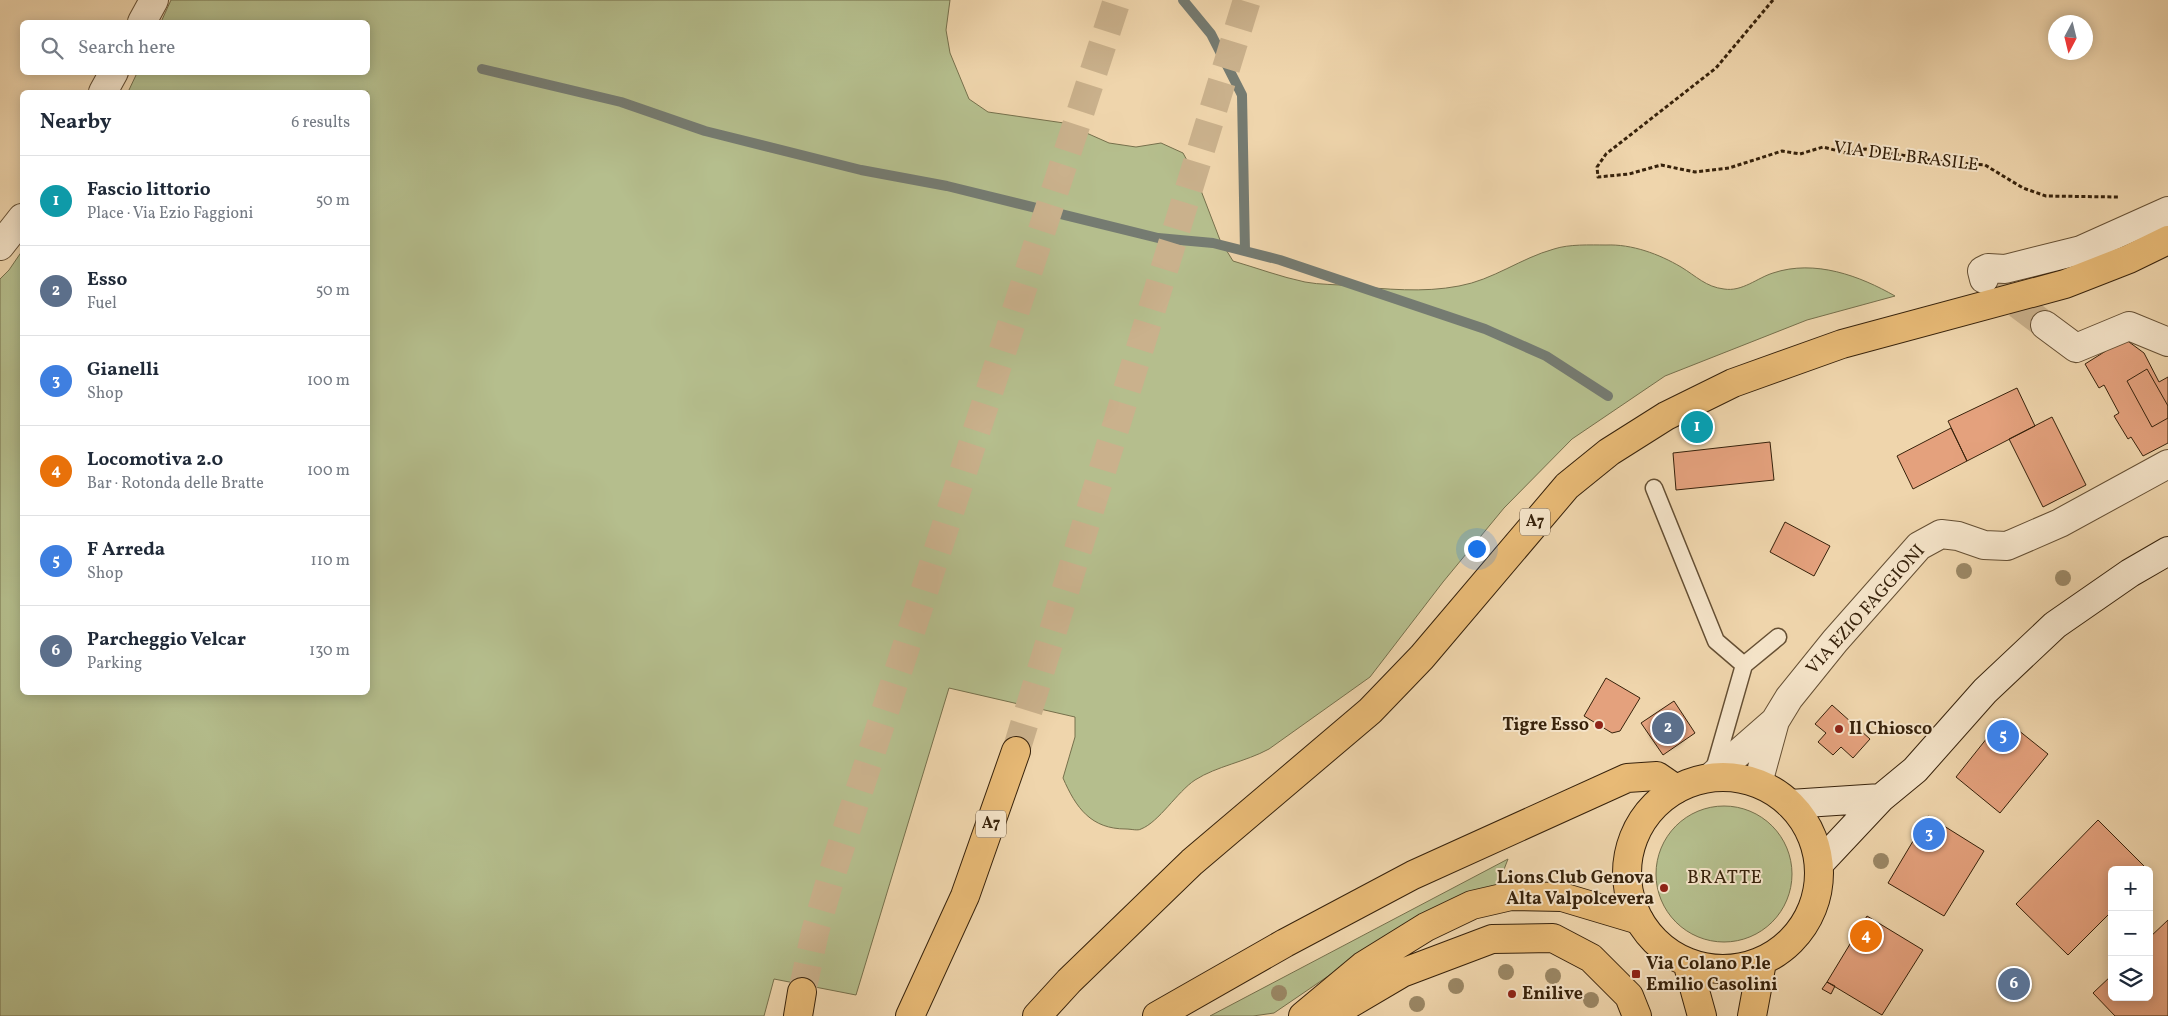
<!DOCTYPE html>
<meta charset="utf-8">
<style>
:root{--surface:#fff;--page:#f2f2f3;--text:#1f2937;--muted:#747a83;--line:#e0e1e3;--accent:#8f2418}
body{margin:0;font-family:Vollkorn,serif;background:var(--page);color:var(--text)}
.controls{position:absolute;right:15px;bottom:15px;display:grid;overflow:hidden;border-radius:8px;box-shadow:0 2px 12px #0003}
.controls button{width:45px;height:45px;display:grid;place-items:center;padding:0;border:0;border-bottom:1px solid var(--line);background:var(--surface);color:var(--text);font:25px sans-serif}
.compass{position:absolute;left:2048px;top:15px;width:45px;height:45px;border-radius:50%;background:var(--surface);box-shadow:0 2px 12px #0003;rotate:187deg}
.you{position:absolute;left:1476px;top:548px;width:18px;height:18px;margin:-12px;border:4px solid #fff;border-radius:50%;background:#1a73e8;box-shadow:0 0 0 8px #1a73e833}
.badge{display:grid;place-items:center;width:32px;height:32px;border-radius:50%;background:var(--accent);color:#fff;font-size:16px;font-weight:700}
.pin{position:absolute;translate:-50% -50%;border:2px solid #fff;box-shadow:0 1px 5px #0006}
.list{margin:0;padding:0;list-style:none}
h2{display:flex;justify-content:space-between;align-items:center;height:65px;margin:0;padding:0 20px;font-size:21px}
h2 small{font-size:16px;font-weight:400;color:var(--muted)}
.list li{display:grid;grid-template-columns:32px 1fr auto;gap:15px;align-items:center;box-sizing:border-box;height:90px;padding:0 20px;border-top:1px solid var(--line)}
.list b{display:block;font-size:19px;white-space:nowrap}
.list p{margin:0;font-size:16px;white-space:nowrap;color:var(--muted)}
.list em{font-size:16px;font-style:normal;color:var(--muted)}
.icon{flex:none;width:28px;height:28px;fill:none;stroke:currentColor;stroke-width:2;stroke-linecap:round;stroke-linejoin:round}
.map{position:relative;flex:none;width:2168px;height:1016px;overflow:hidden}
.search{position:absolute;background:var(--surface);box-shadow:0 2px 12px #0003;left:20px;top:20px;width:350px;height:55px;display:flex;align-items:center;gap:12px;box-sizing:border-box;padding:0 18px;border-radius:8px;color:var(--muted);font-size:19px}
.panel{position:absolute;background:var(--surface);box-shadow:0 2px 12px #0003;left:20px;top:90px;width:350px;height:605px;border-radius:8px}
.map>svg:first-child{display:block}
.green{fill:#b5be8d;stroke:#76704c}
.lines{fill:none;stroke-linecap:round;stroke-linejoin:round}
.stream{stroke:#757b71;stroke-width:10}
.building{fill:#e4a17d;stroke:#37220b}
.minor-tunnel{stroke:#cab18c;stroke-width:28;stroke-dasharray:28 14;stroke-linecap:butt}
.motorway-tunnel{stroke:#cab18c;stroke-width:28;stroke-dasharray:28 14;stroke-linecap:butt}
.service-casing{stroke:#654f33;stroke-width:19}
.minor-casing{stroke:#654f33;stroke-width:30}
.secondary-casing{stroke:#37220b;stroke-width:30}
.primary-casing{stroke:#37220b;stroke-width:30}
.motorway-casing{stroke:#37220b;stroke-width:30}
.path{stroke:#37220b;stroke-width:3;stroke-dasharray:4 2.5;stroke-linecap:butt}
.service{stroke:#f5e4c9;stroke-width:16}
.minor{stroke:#f5e4c9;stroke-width:28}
.secondary{stroke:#f5e4c9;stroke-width:28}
.primary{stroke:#e8ba76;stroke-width:28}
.motorway{stroke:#e8ba76;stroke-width:28}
.tree{fill:#9b8866}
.poi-dot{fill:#8f2418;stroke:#f5e4c9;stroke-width:2}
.labels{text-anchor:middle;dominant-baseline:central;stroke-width:4;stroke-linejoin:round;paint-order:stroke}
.shield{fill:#f5e4c9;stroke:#705c44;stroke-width:1}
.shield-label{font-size:16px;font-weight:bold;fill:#37220b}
.street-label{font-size:18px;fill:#37220b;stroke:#f5e4c9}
.poi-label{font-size:18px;font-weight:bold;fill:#37220b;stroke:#f5e4c9;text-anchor:start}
.neighbourhood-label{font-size:19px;letter-spacing:1px;fill:#37220b;stroke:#f5e4c9}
</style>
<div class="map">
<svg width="2168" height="1016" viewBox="0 0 2168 1016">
<rect width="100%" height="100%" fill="#efd5ac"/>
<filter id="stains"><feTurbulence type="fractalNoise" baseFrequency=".004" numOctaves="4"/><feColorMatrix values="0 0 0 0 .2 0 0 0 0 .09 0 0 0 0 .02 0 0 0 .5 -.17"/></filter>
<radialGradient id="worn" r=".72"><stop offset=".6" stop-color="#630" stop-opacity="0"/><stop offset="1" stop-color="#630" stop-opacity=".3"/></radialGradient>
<path class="green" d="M171,0H950L946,30L950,53L969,99L988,112L1064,123L1109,143L1136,147L1161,143L1183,153L1195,175L1220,240L1233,261C1257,268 1281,277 1305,282C1320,285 1336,284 1350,286C1386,289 1423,293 1459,286C1493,280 1521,258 1554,249C1569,244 1590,245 1606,245C1632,244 1659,254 1681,267C1696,276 1706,287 1724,289C1742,292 1757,278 1773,273C1815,259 1860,276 1895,296L1807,320L1665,376L1572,439L1504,508L1443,582L1370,677L1269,749C1245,762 1217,766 1195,780C1177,792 1159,822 1141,829C1138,831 1131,829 1126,829C1091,829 1076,808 1063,778L1075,737V717L949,688L856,995L774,979L764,1016H0V279L9,270L22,251V692H368V92H128L137,73L368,72V22H161Z
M1656 874a68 68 0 1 1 136 0a68 68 0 1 1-136 0Z
M1508,859L1498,885L1381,940L1274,1013L1253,1016H1210Z"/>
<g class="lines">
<path class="stream" d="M1183,0L1211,34L1242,95L1245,251
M482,69L621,102L705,131L861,170L947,186L1158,238L1213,243L1280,260L1485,329L1546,356L1608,396"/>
</g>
<path class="building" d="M2125,339L2144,353L2159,382L2168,377V443L2143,456L2131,437L2128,439L2114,416L2119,413L2104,385L2099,388L2085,364Z
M2147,369L2168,406V418L2152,427L2127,381Z
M2017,388L2035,426L1967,461L1948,421Z
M2052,417L2086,485L2043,507L2009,439Z
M1951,428L1967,461L1913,489L1897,456Z
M1770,442L1774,480L1676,490L1673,453Z
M1785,522L1830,546L1814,576L1770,552Z
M1606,678L1640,698L1620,731L1612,733L1584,716Z
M1674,701L1695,733L1663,755L1641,723Z
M1832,705L1870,739L1853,758L1841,747L1833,755L1818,742L1826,733L1815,724Z
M2003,718L2048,754L2000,813L1956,777Z
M1928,816L1984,851L1944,916L1888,883Z
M2098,820L2148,870H2112V911L2068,955L2016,904Z
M1867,916L1923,950L1882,1015L1827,982Z
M2168,920V1016H2115L2093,993L2112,975V997H2149V938Z
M1827,982L1835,986L1831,994L1822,989Z"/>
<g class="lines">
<path class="minor-tunnel" d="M1984,279L2045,325"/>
<path class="motorway-tunnel" d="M1016,751L1247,0
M802,992L815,932L831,877L1117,0"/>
<defs>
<path id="service" d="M1654,488L1716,641L1744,665
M1713,773L1744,665L1778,637"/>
<path id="minor" d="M142,22L154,0
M103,92L114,72
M0,246L22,218
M1984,279L1982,271L1988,268L2005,269L2081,250L2168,211
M2045,325L2076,348L2129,326L2168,342
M1711,777L1775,721L1789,698L1835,641L1919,546L1941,534L1958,536L1984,545L2007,546L2060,523L2168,464
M1758,783L1775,721"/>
<path id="secondary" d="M1790,804L1881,798
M1819,864L1881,798L1915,770L1985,691L2055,625L2130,573L2168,551"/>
<path id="primary" d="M1627 873a96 96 0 1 1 192 0a96 96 0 1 1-192 0Z
M1687,962L1702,1016
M1752,1016L1762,962"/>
<path id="motorway" d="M798,1016L802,992
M910,1016L965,896L1016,751
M1037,1016L1069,981L1192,862L1370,711L1422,657L1567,486L1609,452L1666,416L1733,383L1842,344L2065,284L2129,259L2168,240
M1157,1016L1285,943L1413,875L1627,778L1657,776L1676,789
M1303,1016L1363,966L1426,927L1472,905L1511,896L1562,897L1639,920
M1329,1016L1402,973L1492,939L1553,938L1591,958L1629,996L1637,1016"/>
</defs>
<use href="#service" class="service-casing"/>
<use href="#minor" class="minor-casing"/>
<use href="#secondary" class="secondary-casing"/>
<use href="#primary" class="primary-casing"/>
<use href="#motorway" class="motorway-casing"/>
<path class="path" d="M1773,0L1716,68L1606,154L1597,167L1598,177L1629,174L1661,165L1695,172L1729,168L1782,151L1800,154L1823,147L1846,153L1865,149L1944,162L1985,165L2023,188L2046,196L2118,197"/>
<use href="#service" class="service"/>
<use href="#minor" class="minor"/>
<use href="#secondary" class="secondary"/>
<use href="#primary" class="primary"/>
<use href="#motorway" class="motorway"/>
</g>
<g class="tree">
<circle cx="1964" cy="571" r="8"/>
<circle cx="2063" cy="578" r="8"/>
<circle cx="1881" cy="861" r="8"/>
<circle cx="1506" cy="972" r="8"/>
<circle cx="1553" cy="976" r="8"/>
<circle cx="1456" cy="986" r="8"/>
<circle cx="1279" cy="993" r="8"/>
<circle cx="1591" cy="1000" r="8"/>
<circle cx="1417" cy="1004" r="8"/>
</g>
<g class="poi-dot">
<circle cx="1599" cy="725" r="5"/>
<circle cx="1839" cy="729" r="5"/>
<circle cx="1664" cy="888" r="5"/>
<rect x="1631" y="969" width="10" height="10" rx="2.5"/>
<circle cx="1512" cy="994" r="5"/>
</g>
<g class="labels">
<g class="shield">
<rect x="1520" y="508.5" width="30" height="27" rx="4"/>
<rect x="976" y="810.5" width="30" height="27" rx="4"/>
</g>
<g class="shield-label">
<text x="1535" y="522">A7</text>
<text x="991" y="824">A7</text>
</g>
<g class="street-label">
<text transform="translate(1906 157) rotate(7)">VIA DEL BRASILE</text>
<text transform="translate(1866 610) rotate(-48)">VIA EZIO FAGGIONI</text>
</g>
<g class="poi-label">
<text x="1589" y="725" text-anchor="end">Tigre Esso</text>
<text x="1849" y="729">Il Chiosco</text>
<text x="1654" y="878" text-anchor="end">Lions Club Genova<tspan x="1654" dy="21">Alta Valpolcevera</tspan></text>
<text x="1646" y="964">Via Colano P.le<tspan x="1646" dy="21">Emilio Casolini</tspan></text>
<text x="1522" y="994">Enilive</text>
</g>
<g class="neighbourhood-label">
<text x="1725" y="878">BRATTE</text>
</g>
</g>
<rect width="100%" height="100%" filter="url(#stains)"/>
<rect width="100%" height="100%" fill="url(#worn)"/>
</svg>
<div class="controls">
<button>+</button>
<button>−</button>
<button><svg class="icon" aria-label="layers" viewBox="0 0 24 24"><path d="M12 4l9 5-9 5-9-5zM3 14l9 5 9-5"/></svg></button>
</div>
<svg class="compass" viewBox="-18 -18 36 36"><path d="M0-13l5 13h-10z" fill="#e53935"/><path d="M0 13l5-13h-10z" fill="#747a83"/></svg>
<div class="you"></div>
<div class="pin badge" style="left:1697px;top:427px;background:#0f9aa8">1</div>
<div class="pin badge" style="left:1668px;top:728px;background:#5c6f8a">2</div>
<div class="pin badge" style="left:1929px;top:834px;background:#3f7fe0">3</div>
<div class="pin badge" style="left:1866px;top:936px;background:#e8710a">4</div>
<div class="pin badge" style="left:2003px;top:736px;background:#3f7fe0">5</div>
<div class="pin badge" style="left:2014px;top:984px;background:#5c6f8a">6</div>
<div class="search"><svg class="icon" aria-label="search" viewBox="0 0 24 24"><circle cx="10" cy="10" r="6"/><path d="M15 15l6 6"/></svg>Search here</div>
<section class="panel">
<h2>Nearby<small>6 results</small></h2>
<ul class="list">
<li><span class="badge" style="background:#0f9aa8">1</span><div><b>Fascio littorio</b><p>Place · Via Ezio Faggioni</p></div><em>50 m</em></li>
<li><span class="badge" style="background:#5c6f8a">2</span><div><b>Esso</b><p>Fuel</p></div><em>50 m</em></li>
<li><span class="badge" style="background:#3f7fe0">3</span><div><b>Gianelli</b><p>Shop</p></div><em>100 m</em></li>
<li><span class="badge" style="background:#e8710a">4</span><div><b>Locomotiva 2.0</b><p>Bar · Rotonda delle Bratte</p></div><em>100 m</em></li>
<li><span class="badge" style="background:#3f7fe0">5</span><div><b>F Arreda</b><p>Shop</p></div><em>110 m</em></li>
<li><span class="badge" style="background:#5c6f8a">6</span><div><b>Parcheggio Velcar</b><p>Parking</p></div><em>130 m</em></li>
</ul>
</section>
</div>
